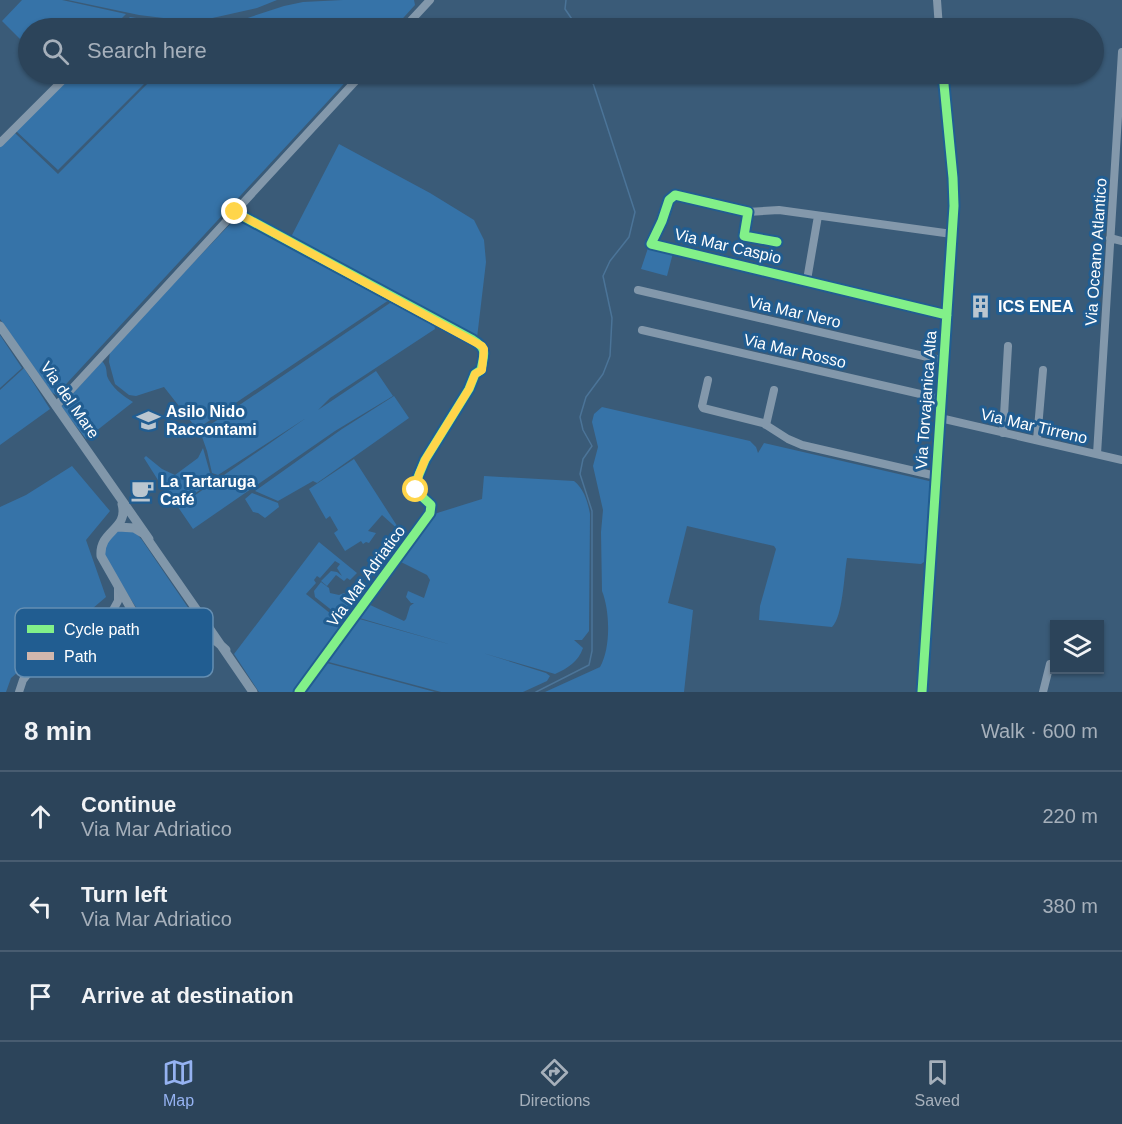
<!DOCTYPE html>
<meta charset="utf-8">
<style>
:root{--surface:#2c445a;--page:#344b60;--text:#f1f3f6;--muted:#a6b0bb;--line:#485c70;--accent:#95b2f1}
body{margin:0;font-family:Arial,sans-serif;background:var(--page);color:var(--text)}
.controls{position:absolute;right:18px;bottom:18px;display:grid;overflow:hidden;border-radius:0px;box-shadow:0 2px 4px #0004}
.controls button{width:54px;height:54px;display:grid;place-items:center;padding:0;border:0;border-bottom:2px solid var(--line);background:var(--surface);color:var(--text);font:30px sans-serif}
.stop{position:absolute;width:18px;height:18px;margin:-14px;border:4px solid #ffd54a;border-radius:50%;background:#fff}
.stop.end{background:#ffd54a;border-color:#fff;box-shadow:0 2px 6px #0008}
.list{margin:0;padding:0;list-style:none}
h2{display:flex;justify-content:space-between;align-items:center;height:78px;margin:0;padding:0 24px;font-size:26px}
h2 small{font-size:20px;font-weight:400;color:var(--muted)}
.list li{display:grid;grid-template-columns:39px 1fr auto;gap:18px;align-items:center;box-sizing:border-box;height:90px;padding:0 24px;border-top:2px solid var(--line)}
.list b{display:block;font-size:22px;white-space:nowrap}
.list p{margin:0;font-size:20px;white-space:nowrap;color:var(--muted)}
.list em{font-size:20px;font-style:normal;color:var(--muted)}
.icon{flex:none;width:33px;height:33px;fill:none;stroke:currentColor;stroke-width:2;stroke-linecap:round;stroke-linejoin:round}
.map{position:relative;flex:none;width:1122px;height:692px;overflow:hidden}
.search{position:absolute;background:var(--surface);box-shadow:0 2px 4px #0004;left:18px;right:18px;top:18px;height:66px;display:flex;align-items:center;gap:15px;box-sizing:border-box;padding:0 21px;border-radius:33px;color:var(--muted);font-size:22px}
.sheet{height:348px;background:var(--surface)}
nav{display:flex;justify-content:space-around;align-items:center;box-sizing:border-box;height:84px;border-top:2px solid var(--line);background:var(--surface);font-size:16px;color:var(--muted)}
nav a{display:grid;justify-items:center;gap:3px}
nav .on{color:var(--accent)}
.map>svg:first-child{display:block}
.green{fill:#3673a8}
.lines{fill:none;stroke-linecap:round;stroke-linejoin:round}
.stream{stroke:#4b7498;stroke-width:1.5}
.minor{stroke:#8398ab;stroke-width:8}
.major{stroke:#8197aa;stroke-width:9}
.quiet{stroke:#d1b7ad;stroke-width:8;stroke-dasharray:15 8;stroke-linecap:butt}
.cycleway-casing{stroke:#215d91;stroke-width:13}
.cycleway{stroke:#82f089;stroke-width:9}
.route{stroke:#ffd54a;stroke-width:8}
.labels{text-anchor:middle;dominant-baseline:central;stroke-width:6;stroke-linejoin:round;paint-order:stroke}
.street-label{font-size:16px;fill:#fff;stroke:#215d91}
.poi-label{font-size:16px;font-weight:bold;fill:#fff;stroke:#215d91;text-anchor:start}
.key{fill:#215d91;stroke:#648eb2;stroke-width:1.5}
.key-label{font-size:16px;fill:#fff}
</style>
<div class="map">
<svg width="1122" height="692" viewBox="0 0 1122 692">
<rect width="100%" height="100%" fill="#3a5b78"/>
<path class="green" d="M22,0H62L126,14L112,28H28V47L2,21Z
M68,0H277L257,8L208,19L203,23L139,15Z
M343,0H414L415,5L394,28H217L284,6L303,2Z
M130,17L199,28H118Z
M73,74H154L58,170L16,131Z
M157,74H353L56,395L51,392L0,319V147L15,133L58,174Z
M339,144L430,193L474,220L484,240L486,262L477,338L291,237Z
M235,219L242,220L277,241L389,300L197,429L164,387L136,396L129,395L115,384L109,362L110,350Z
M648,248L673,253L667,276L641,269Z
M390,303L396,304L434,324L435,329L330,398L318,410L376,371L393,396L335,431L193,529L178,507L306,418L218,475L212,473L207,451L201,434L204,429Z
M0,335L22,368L0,388Z
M102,361C107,367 106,369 107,376C111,387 123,396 133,402L86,439L61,407Z
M24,368L50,409L0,445V390Z
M394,396L409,418L317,483L313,481L278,501L255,491L342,429Z
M602,407L750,441L756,447L758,453L764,443L929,481L935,484L924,562L921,564L847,558C844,574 843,617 832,627L759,620L760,606L776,549L774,546L687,526L668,603L693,610L684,692H545L600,667C611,648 610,611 602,591L601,532L603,510L593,466L598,447L592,422L594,414Z
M203,448L210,473L216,479L175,507L144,458L146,456L162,469L175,475L198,458Z
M354,459L401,532L382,515L368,531L376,533L369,543L366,542L363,544L361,541L345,551L334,533L338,530L330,516L326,519L309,489Z
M72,466L110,511L86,540L106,597L11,678L6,692H0V507L26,495Z
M484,476L574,481C584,489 588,502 590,514L589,631L582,640H574L583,648C578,662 568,668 555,674L483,653L546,673L550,676L547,681L523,692H441L325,661L356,618L452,645L356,617L366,603L404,621L406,619L410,606L414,603H411L406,597L408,591L424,598L430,580L427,575L399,561L434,514L482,499Z
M252,493L278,503L279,507L265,518L258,513L253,512L245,499Z
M127,529L137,534L142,540L189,609C194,633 169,647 151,631L106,560L103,548L116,531Z
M319,542L357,573L350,580L347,578L344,581L336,575L327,586L321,581L331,571L337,572L342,576L337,568L340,564L335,561L320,578L317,576L314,580L316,583L306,594L341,622L342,628L295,692H259L234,654Z
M321,582L329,588L330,593L339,595L344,593L355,603L343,619L315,597L314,591Z
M322,663H327L435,692H301Z"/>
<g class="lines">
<path class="stream" d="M566,0L565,9L578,28
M536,692L589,665L592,651V511L580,474L583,459L592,446L583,430L580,417L586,397L603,374L610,356L612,318L603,276L610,261L629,237L635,212L590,74"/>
<path class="minor" d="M937,0L939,28
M404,28L430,0
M0,143L62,81
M235,212L473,340C488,349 484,354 481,370L475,374L469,389L425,460L418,477L417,492L431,505L430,513L299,692
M748,212L779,210L952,234
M1110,238L1122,241
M777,242L744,236L748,212L675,195L669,200L662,221L651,244L947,315
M807,280L818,216
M638,290L945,361
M642,330L942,399
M708,380L702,406L703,408L763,423L788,439L802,445L936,476
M56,406L362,74
M940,418L1122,460
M766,425L774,390
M1003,433L1008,346
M1037,440L1043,370
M1097,454L1122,52
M19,692L23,680L30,671L113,610L118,601V587
M922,692L954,206L953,178L943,74
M1043,692L1050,664"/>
<path class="major" d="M0,326L149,539
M122,504C129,530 99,530 101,556L146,635C166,655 189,629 211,638C217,641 222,646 226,650
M118,527L134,528L144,534L194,606C195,621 193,630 180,639
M194,606L253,692"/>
<path class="quiet" d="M113,28L117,25
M62,81L69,74"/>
<defs>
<path id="cycleway" d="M235,212L473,340C488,349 484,354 481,370L475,374L469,389L425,460L418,477L417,492L431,505L430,513L299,692
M777,242L744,236L748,212L675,195L669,200L662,221L651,244L947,315
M922,692L954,206L953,178L943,74"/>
</defs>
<use href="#cycleway" class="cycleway-casing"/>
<use href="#cycleway" class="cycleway"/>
</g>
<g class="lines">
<path class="route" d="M235,212L482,346L484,349L482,370L475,374L469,389L425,460L419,474L416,490"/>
</g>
<defs>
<symbol id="building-bare" viewBox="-9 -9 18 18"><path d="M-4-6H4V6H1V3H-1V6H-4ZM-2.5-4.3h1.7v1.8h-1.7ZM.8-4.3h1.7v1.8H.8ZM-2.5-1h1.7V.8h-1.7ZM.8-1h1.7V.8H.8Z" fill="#bac6d0" stroke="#215d91" stroke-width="2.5" paint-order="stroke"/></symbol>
<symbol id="school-bare" viewBox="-9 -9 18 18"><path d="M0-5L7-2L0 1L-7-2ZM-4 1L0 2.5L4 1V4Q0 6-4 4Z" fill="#bac6d0" stroke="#215d91" stroke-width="2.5" paint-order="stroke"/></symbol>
<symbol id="cafe-bare" viewBox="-9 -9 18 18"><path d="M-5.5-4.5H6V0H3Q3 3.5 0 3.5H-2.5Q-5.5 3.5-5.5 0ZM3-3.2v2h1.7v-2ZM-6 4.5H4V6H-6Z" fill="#bac6d0" stroke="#215d91" stroke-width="2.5" paint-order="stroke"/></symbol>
</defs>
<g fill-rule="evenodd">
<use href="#building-bare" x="964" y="290" width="33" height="33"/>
<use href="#school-bare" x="132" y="404" width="33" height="33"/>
<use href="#cafe-bare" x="126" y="474" width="33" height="33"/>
</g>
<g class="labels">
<g class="street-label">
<text transform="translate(728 246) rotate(13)">Via Mar Caspio</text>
<text transform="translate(1096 252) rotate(-86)">Via Oceano Atlantico</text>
<text transform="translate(795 312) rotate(13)">Via Mar Nero</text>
<text transform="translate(795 351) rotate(13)">Via Mar Rosso</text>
<text transform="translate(70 400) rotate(55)">Via del Mare</text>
<text transform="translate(926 400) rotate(-86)">Via Torvajanica Alta</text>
<text transform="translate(1034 426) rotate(13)">Via Mar Tirreno</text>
<text transform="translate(366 576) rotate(-54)">Via Mar Adriatico</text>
</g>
<g class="poi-label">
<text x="998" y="306">ICS ENEA</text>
<text x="166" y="411">Asilo Nido<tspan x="166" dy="18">Raccontami</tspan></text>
<text x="160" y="481">La Tartaruga<tspan x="160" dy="18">Café</tspan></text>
</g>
</g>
<rect x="15" y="608" width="198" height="69" rx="9" class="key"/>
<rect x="27" y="625" width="27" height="8" fill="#82f089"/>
<rect x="27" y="652" width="27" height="8" fill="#d1b7ad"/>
<g class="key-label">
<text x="64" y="635">Cycle path</text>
<text x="64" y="662">Path</text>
</g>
</svg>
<div class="controls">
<button><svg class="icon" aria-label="layers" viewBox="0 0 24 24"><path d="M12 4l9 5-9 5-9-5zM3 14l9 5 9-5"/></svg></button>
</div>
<div class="stop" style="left:416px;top:490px"></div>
<div class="stop end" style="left:235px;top:212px"></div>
<div class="search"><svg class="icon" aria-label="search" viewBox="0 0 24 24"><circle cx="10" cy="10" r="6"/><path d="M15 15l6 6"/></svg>Search here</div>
</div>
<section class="sheet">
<h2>8 min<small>Walk · 600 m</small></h2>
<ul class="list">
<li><svg class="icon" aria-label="ahead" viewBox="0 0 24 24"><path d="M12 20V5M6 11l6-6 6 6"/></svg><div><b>Continue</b><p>Via Mar Adriatico</p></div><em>220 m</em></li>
<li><svg class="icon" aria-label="left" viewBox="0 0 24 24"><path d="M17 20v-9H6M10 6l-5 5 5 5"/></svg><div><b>Turn left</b><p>Via Mar Adriatico</p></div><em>380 m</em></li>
<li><svg class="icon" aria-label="arrive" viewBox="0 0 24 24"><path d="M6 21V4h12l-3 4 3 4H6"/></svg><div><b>Arrive at destination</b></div></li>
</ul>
</section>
<nav>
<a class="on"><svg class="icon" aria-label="map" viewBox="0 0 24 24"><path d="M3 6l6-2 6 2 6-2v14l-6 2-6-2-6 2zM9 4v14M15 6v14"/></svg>Map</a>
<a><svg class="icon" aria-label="directions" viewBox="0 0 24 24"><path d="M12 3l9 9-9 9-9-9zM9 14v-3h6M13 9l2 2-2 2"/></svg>Directions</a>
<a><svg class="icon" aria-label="saved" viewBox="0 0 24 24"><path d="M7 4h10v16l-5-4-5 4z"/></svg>Saved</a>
</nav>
